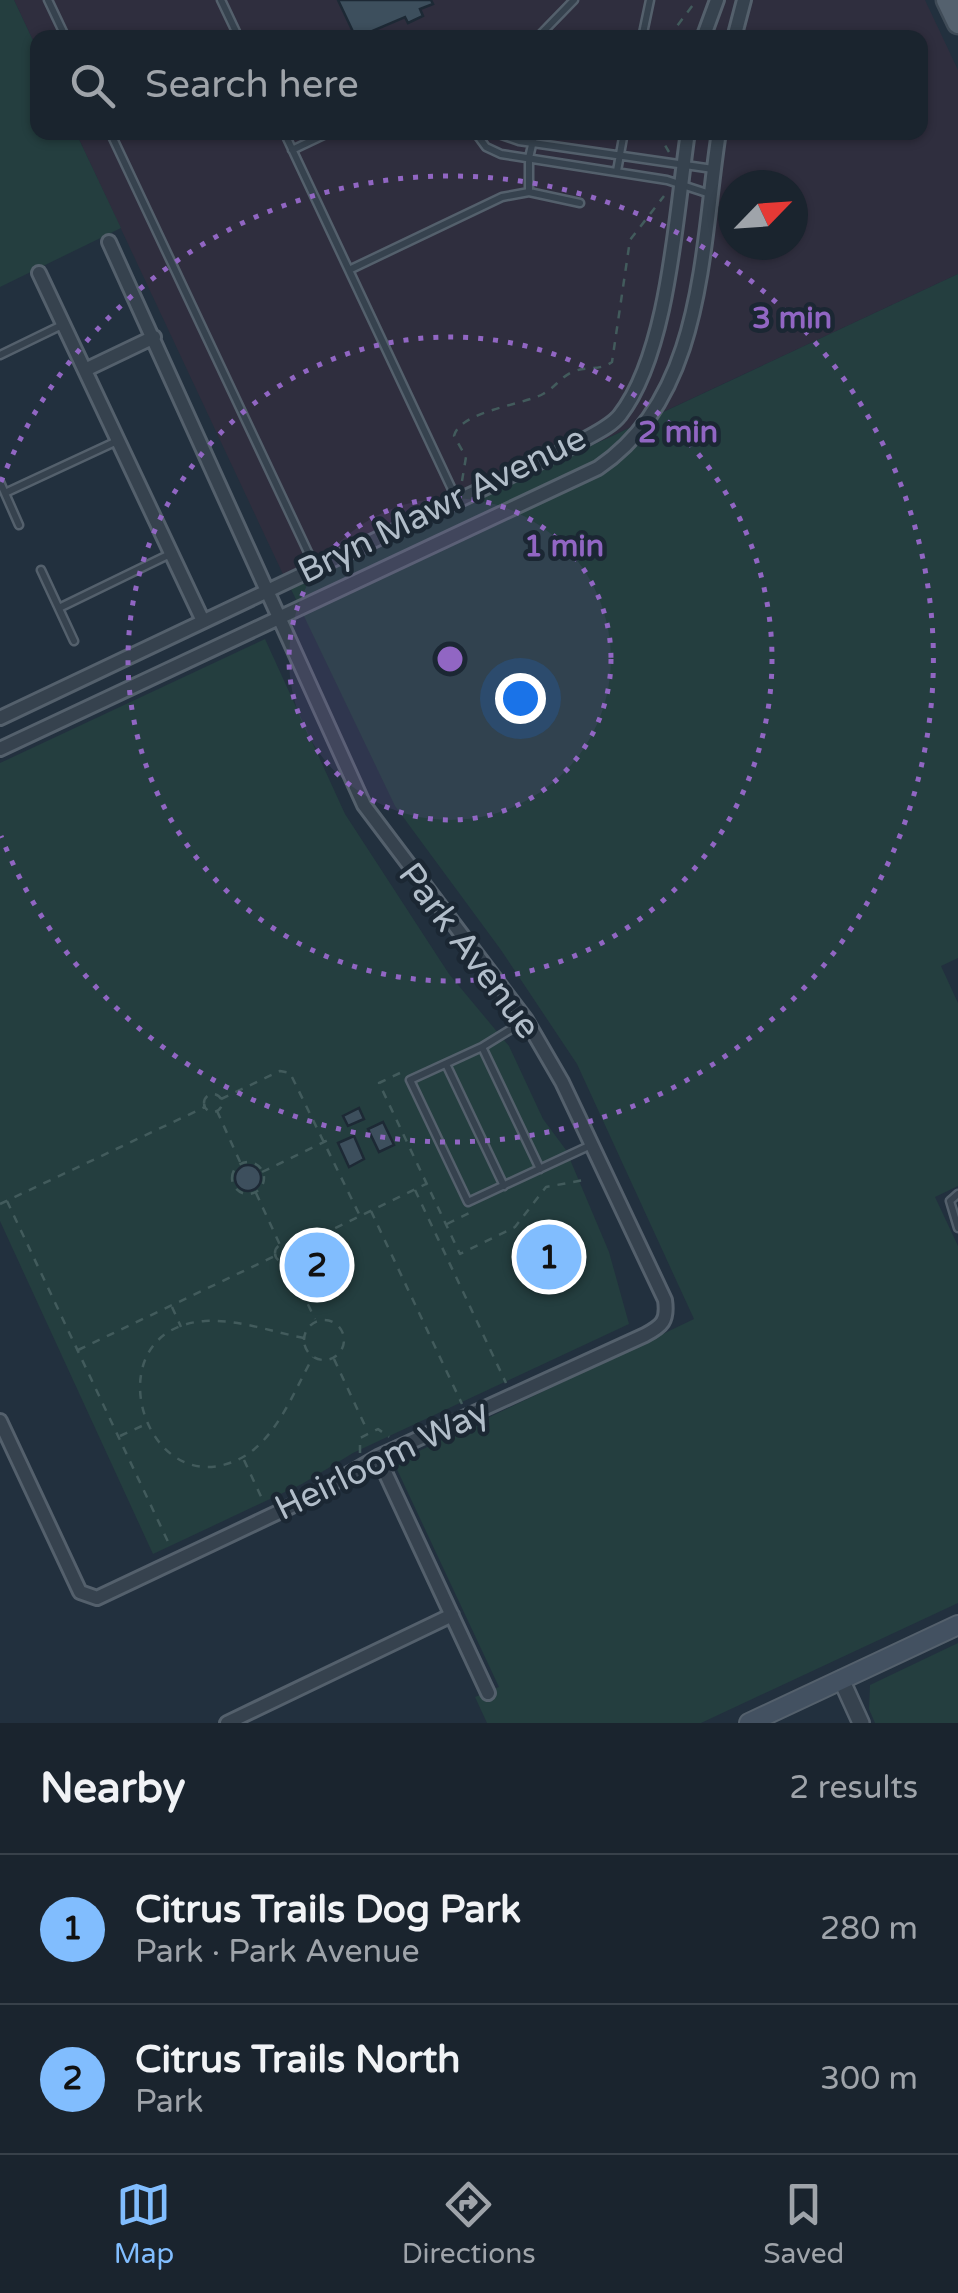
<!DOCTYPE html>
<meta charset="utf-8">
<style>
:root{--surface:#1a242e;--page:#27303a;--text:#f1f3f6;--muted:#9fa4aa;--line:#38414a;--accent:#81bdfe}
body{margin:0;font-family:"Varela Round",sans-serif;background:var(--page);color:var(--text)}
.compass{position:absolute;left:718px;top:170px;width:90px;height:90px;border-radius:50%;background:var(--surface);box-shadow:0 2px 8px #0004;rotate:65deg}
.you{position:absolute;left:520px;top:698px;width:35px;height:35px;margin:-25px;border:8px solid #fff;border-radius:50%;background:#1a73e8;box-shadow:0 0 0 15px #1a73e833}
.badge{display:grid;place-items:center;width:65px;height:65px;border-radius:50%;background:var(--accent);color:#111;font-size:32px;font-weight:700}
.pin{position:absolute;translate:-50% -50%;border:5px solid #fff;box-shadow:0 2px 10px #0006}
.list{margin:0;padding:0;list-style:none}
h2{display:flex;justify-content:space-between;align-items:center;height:130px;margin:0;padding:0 40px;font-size:42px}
h2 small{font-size:32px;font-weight:400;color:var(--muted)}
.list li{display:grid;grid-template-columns:65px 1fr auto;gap:30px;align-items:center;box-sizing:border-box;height:150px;padding:0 40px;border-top:2px solid var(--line)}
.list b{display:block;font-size:38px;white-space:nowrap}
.list p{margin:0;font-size:32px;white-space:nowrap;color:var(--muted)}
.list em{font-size:32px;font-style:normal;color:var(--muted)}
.icon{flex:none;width:55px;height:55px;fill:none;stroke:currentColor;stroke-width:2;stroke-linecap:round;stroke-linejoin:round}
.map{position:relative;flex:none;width:958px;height:1723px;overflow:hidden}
.search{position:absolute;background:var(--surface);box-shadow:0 2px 8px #0004;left:30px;right:30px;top:30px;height:110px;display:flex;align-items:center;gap:25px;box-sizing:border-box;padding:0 35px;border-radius:20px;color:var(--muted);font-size:38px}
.sheet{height:430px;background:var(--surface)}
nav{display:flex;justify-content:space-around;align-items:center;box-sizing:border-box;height:140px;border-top:2px solid var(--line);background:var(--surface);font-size:28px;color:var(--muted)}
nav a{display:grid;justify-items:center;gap:5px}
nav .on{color:var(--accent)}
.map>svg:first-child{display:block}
.medical{fill:#2f2e3e;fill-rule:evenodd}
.green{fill:#243e3f}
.building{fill:#3d4f5d;stroke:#1d2935;stroke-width:2.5}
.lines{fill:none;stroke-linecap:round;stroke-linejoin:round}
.service-casing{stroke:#54606c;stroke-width:11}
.minor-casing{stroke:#54606c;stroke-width:18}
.tertiary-casing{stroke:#54606c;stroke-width:20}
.secondary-casing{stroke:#54606c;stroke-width:22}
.primary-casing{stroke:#3f4b57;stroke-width:25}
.path{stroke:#425b5c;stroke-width:2.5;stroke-dasharray:8 8;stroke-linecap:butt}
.service{stroke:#36424e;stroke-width:6}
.minor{stroke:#36424e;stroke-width:12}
.tertiary{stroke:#36424e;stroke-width:15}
.secondary{stroke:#435161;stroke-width:18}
.primary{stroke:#54616e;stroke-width:20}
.ring{fill:none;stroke:#9166c3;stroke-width:5;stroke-dasharray:5 10}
.labels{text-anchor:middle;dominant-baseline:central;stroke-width:9;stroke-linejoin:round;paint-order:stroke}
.street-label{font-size:35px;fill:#b1bdc9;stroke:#1b2733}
.centre{fill:#9166c3;stroke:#1b2733;stroke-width:5}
.ring-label{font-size:30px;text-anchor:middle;font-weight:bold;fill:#9166c3;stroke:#1b2733;stroke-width:9;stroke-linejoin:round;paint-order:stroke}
</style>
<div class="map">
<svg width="958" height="1723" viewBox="0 0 958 1723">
<rect width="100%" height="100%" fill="#22303e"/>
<path class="medical" d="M14,0H925L958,70V274L289,587L76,133L920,132V38H38L37,49ZM733,185H793V245H733Z"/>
<path class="green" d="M0,0H14L37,49L38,132L76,133L121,228L0,287Z
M958,274V958L941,966L958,1003V1186L935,1197L958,1246V1603L701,1723H487L475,1697L499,1687L394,1463L694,1319L577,1064L501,950L395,806L290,587Z
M265,639L345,814L449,974L509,1046L543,1119L566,1150L609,1252L629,1324L353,1453L302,1484L153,1554L0,1221V763Z
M958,1643V1723H875L869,1709L870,1685Z"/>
<path class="building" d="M338,0H431L433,4L420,9L423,16L408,23L405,17L356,38Z
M359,1108L364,1119L348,1126L343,1116Z
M383,1122L394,1145L379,1152L368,1129Z
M354,1136L364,1159L349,1167L338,1143Z
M235 1178a13 13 0 1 1 26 0a13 13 0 1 1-26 0Z"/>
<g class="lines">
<defs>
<path id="service" d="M48,0L66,38
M221,0L239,38
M537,38L574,0
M642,38L650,0
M110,132L315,567
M284,132L457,500
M475,132L486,147L501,154L667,180L710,194
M493,132L519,141L713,169
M292,150L330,132
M617,171L624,132
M529,192V158L535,132
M349,270L502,197L529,192L580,203
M0,355L62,325
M0,482L19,525
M5,493L117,441
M41,570L74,641
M59,608L170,554
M526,1020L482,1047L410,1080L468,1202L591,1145
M482,1047L540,1169
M446,1064L504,1186
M958,1194L950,1201L958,1228"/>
<path id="minor" d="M703,38L717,0
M734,38L744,0
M39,273L203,621
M85,370L154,337
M0,718L575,445C589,436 610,428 620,415C669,352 676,212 688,132
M0,749L598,468C705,396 701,247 719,132
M0,1421L80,1592L97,1598L300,1502L378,1457L645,1335C662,1326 668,1321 665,1300L562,1082L526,1020L364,805L109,242
M378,1457L488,1693
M227,1723L452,1615"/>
<path id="tertiary" d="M841,1679L861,1723"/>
<path id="secondary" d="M749,1723L958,1625"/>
<path id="primary" d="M947,0L958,23"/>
</defs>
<use href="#service" class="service-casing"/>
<use href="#minor" class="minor-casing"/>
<use href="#tertiary" class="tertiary-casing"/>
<use href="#secondary" class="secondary-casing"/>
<use href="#primary" class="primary-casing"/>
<path class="path" d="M668,38L696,1
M657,132L669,152
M462,481L466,457L454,436C460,411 523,405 543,394C555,388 562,375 575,371C588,366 599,371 612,362L630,240L664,196
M400,1073L379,1083L460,1254L515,1227L546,1187L584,1180
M204 1103a9 9 0 1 1 18 0a9 9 0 1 1-18 0Z
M221,1099L280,1071L290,1073L360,1216
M217,1111L241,1164
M232 1178a16 16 0 1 1 32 0a16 16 0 1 1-32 0Z
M262,1172L328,1140
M415,1190L506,1383
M256,1193L280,1245
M7,1201L171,1548
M0,1204L205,1107
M371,1211L462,1404
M447,1224L471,1212
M275 1253a9 9 0 1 1 18 0a9 9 0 1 1-18 0Z
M292,1249L426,1184
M287,1261L315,1319
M172,1307L181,1327
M304 1340a20 20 0 1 1 40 0a20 20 0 1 1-40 0Z
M304,1338C273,1332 237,1319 205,1321C89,1329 145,1511 243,1457C277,1438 295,1389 313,1357
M78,1350L275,1256
M334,1359L367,1430
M120,1436L144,1425
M360,1453V1438L378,1429L389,1437
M244,1460L264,1503"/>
<use href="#service" class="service"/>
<use href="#minor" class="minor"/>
<use href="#tertiary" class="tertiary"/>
<use href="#secondary" class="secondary"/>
<use href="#primary" class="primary"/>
</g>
<circle cx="450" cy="659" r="161" fill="#9166c3" fill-opacity=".12"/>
<g class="ring">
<circle cx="450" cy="659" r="161"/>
<circle cx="450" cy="659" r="322"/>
<path d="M1 482A483 483 0 1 1 1 836"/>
</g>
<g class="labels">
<g class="street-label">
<text transform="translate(442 505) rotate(-26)">Bryn Mawr Avenue</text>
<text transform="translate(469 951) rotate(53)">Park Avenue</text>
<text transform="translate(382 1460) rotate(-26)">Heirloom Way</text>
</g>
</g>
<circle cx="450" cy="659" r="15" class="centre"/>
<g class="ring-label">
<text x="792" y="328">3 min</text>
<text x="678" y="442">2 min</text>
<text x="564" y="556">1 min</text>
</g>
</svg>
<svg class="compass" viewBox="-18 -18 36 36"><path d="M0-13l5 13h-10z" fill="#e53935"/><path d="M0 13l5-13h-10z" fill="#9fa4aa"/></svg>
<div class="you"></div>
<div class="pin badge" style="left:549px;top:1257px">1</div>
<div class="pin badge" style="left:317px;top:1265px">2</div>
<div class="search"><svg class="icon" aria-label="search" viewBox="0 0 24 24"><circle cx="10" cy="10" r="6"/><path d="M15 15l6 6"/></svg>Search here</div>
</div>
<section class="sheet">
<h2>Nearby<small>2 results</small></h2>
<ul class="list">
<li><span class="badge">1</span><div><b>Citrus Trails Dog Park</b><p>Park · Park Avenue</p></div><em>280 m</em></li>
<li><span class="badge">2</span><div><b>Citrus Trails North</b><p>Park</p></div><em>300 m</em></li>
</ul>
</section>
<nav>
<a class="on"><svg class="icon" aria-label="map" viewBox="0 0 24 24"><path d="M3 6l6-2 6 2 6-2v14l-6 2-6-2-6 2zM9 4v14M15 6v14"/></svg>Map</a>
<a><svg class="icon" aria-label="directions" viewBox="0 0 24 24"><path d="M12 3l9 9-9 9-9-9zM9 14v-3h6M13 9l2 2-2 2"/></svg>Directions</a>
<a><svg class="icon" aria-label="saved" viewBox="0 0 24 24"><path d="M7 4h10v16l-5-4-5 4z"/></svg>Saved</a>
</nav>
